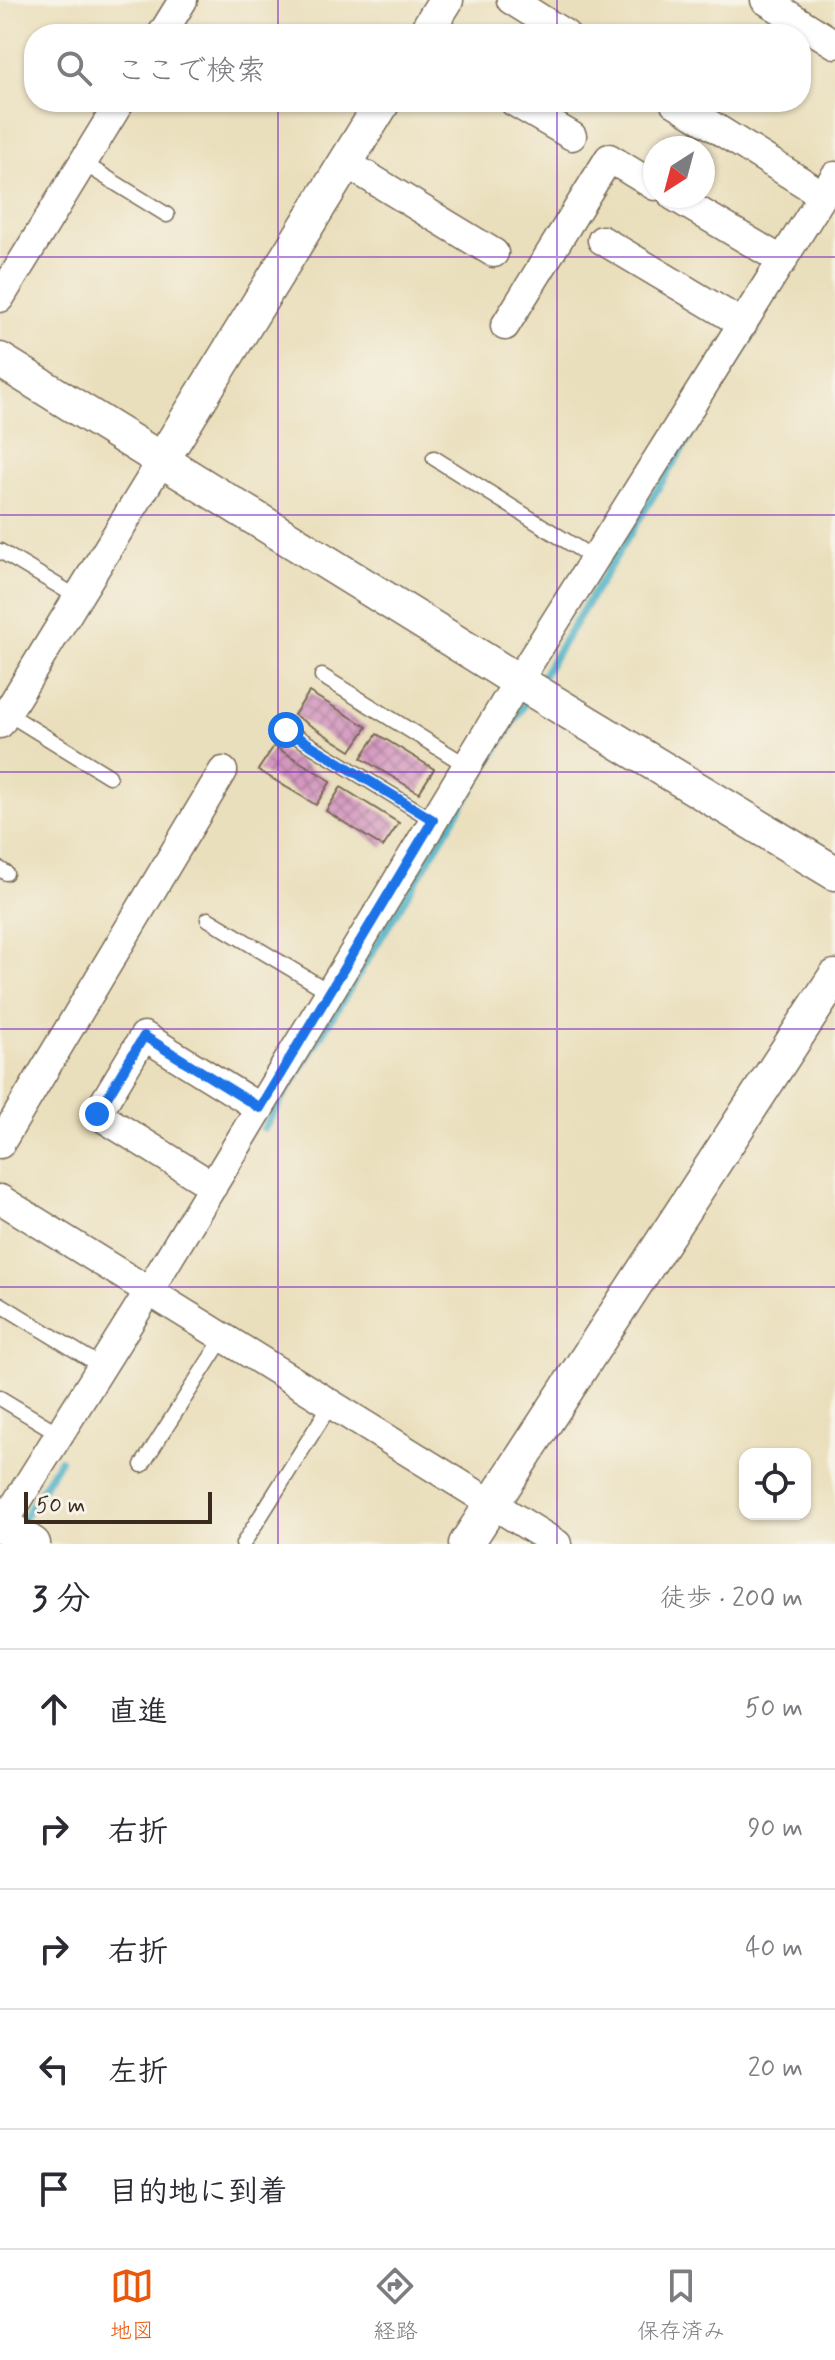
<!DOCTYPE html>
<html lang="ja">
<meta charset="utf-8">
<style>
:root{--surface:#fff;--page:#f2f2f3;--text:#2b2b33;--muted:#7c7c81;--line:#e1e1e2;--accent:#ea580c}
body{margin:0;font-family:Mynerve,"Klee One",sans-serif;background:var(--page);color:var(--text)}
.controls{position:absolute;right:24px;bottom:24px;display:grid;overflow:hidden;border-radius:16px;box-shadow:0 2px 6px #0004}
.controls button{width:72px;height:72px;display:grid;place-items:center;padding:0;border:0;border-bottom:2px solid var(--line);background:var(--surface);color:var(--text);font:40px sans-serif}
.compass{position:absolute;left:643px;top:136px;width:72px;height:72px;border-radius:50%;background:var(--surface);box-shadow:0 2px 6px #0004;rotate:216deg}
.scale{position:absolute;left:24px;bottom:20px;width:188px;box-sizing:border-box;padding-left:8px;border:4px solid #3b2a1e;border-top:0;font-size:22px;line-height:28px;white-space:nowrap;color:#3b2a1e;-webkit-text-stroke:6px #f7f3e8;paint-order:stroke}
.stop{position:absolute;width:24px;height:24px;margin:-18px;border:6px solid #1a73e8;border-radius:50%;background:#fff}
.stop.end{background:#1a73e8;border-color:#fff;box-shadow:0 2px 8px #0008}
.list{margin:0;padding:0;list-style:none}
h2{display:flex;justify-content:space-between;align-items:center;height:104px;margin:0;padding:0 32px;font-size:34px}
h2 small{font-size:26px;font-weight:400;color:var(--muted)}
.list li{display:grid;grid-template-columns:52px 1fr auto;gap:24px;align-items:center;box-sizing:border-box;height:120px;padding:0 32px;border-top:2px solid var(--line)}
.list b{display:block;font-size:30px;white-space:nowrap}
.list em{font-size:26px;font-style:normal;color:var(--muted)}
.icon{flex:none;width:44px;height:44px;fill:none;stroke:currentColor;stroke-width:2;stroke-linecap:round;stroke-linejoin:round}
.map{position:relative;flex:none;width:835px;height:1544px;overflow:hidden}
.search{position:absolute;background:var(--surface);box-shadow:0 2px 6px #0004;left:24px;right:24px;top:24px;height:88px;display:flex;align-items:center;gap:20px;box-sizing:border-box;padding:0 28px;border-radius:32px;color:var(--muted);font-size:30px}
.sheet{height:704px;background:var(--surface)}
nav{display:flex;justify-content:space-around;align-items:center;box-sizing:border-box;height:112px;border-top:2px solid var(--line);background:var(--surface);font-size:22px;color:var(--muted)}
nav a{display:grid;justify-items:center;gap:4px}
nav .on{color:var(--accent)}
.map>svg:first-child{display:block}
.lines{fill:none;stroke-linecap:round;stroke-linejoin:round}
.stream{stroke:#46afc5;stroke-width:8}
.building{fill:url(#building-cross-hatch)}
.service-casing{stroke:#786955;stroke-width:17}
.minor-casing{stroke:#786955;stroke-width:31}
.tertiary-casing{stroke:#786955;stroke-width:37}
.service{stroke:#fff;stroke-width:14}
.minor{stroke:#fff;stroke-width:28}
.tertiary{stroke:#fff;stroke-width:34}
.route{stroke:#1a73e8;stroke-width:10}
.grid{fill:none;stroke:#7b2cbf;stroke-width:2;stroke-opacity:0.55}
</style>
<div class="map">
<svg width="835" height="1544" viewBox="0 0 835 1544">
<defs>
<pattern id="building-cross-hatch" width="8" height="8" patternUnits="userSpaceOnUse" patternTransform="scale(2)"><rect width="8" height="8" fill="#d498bf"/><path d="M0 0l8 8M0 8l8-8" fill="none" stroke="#ad7c9b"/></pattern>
</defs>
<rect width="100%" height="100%" fill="#f7f3e8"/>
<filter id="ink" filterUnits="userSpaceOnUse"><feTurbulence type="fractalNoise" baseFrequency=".0125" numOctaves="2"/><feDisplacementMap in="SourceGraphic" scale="16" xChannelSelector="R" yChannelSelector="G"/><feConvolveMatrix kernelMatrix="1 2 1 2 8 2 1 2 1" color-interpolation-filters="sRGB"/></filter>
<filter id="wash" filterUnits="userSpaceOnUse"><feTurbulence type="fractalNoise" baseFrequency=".006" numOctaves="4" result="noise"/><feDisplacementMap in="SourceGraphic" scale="32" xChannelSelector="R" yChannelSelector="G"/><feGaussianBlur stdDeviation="1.8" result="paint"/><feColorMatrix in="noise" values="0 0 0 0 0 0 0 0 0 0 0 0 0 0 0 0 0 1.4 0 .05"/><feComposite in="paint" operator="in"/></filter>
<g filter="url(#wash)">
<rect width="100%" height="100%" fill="#eadfbc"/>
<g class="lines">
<path class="stream" d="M537,685L758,325
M264,1128L529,696
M19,1526L60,1460"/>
</g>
<g id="blocks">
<path class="building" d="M309,692L367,727L351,751L294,715Z
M377,734L434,769L419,793L361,758Z
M274,746L331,781L316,805L258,770Z
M341,787L399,823L383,847L326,811Z"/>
</g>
</g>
<g filter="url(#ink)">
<use href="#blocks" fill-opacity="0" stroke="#786955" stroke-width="2"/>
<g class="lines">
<defs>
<path id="service" d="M83,163L167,215
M434,458L595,559
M0,551L77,597
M322,676L466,765
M7,713L109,776
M286,730L433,820
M0,869L6,873
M208,919L328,991
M0,1304L101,1366
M0,1398L58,1433
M142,1465L223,1338
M243,1544L331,1404"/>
<path id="minor" d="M511,0L565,34
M765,0L835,44
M162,34L183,0
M514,102L572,136
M674,102L823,195
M346,163L494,253
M673,196L783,261
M602,240L743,324
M0,298L120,102
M505,326L609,158L655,186
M0,724L162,460
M0,1144L223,771
M213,1186L97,1114L144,1036L260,1108
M0,1199L557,1544
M0,1529L149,1291L518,681L835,176"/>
<path id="tertiary" d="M425,34L446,0
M0,360L518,681L835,873
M162,460L383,102
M0,1523L33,1544
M466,1544L835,977"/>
</defs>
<use href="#service" class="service-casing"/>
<use href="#minor" class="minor-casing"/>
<use href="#tertiary" class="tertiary-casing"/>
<use href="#service" class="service"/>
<use href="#minor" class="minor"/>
<use href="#tertiary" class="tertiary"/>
</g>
</g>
<g class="lines" filter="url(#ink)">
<path class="route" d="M97,1114L144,1036L260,1108L433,820L286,730"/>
</g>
<path class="grid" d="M278,0V34M557,0V34M278,102V1544M557,102V1544M0,257H835M0,515H835M0,772H835M0,1029H835M0,1287H835"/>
</svg>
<div class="controls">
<button><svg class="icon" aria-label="locate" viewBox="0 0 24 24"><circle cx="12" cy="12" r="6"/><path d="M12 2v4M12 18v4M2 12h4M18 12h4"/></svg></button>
</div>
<svg class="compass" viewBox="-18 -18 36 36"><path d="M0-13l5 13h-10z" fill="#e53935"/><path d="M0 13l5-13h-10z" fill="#7c7c81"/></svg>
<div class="scale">50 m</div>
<div class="stop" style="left:286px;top:730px"></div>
<div class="stop end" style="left:97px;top:1114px"></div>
<div class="search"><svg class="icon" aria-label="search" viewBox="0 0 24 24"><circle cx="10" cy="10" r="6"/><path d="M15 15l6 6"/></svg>ここで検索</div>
</div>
<section class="sheet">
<h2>3 分<small>徒歩 · 200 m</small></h2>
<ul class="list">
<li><svg class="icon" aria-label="ahead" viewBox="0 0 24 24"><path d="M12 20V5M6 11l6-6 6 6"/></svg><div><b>直進</b></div><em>50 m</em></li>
<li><svg class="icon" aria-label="right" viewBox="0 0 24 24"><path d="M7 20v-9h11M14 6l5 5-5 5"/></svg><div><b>右折</b></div><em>90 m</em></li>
<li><svg class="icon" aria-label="right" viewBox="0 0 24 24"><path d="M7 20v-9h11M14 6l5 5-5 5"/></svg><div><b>右折</b></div><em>40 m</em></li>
<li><svg class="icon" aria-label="left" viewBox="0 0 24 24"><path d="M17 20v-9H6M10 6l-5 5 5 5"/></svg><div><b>左折</b></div><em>20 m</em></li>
<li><svg class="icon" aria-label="arrive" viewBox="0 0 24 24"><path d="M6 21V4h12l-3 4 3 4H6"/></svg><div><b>目的地に到着</b></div></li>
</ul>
</section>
<nav>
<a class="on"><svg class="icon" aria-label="map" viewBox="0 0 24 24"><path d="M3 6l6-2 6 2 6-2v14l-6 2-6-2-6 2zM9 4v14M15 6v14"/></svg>地図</a>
<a><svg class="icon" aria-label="directions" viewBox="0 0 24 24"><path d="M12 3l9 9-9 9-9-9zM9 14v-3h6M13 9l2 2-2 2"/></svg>経路</a>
<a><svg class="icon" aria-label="saved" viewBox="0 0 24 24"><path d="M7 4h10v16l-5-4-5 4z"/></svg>保存済み</a>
</nav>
